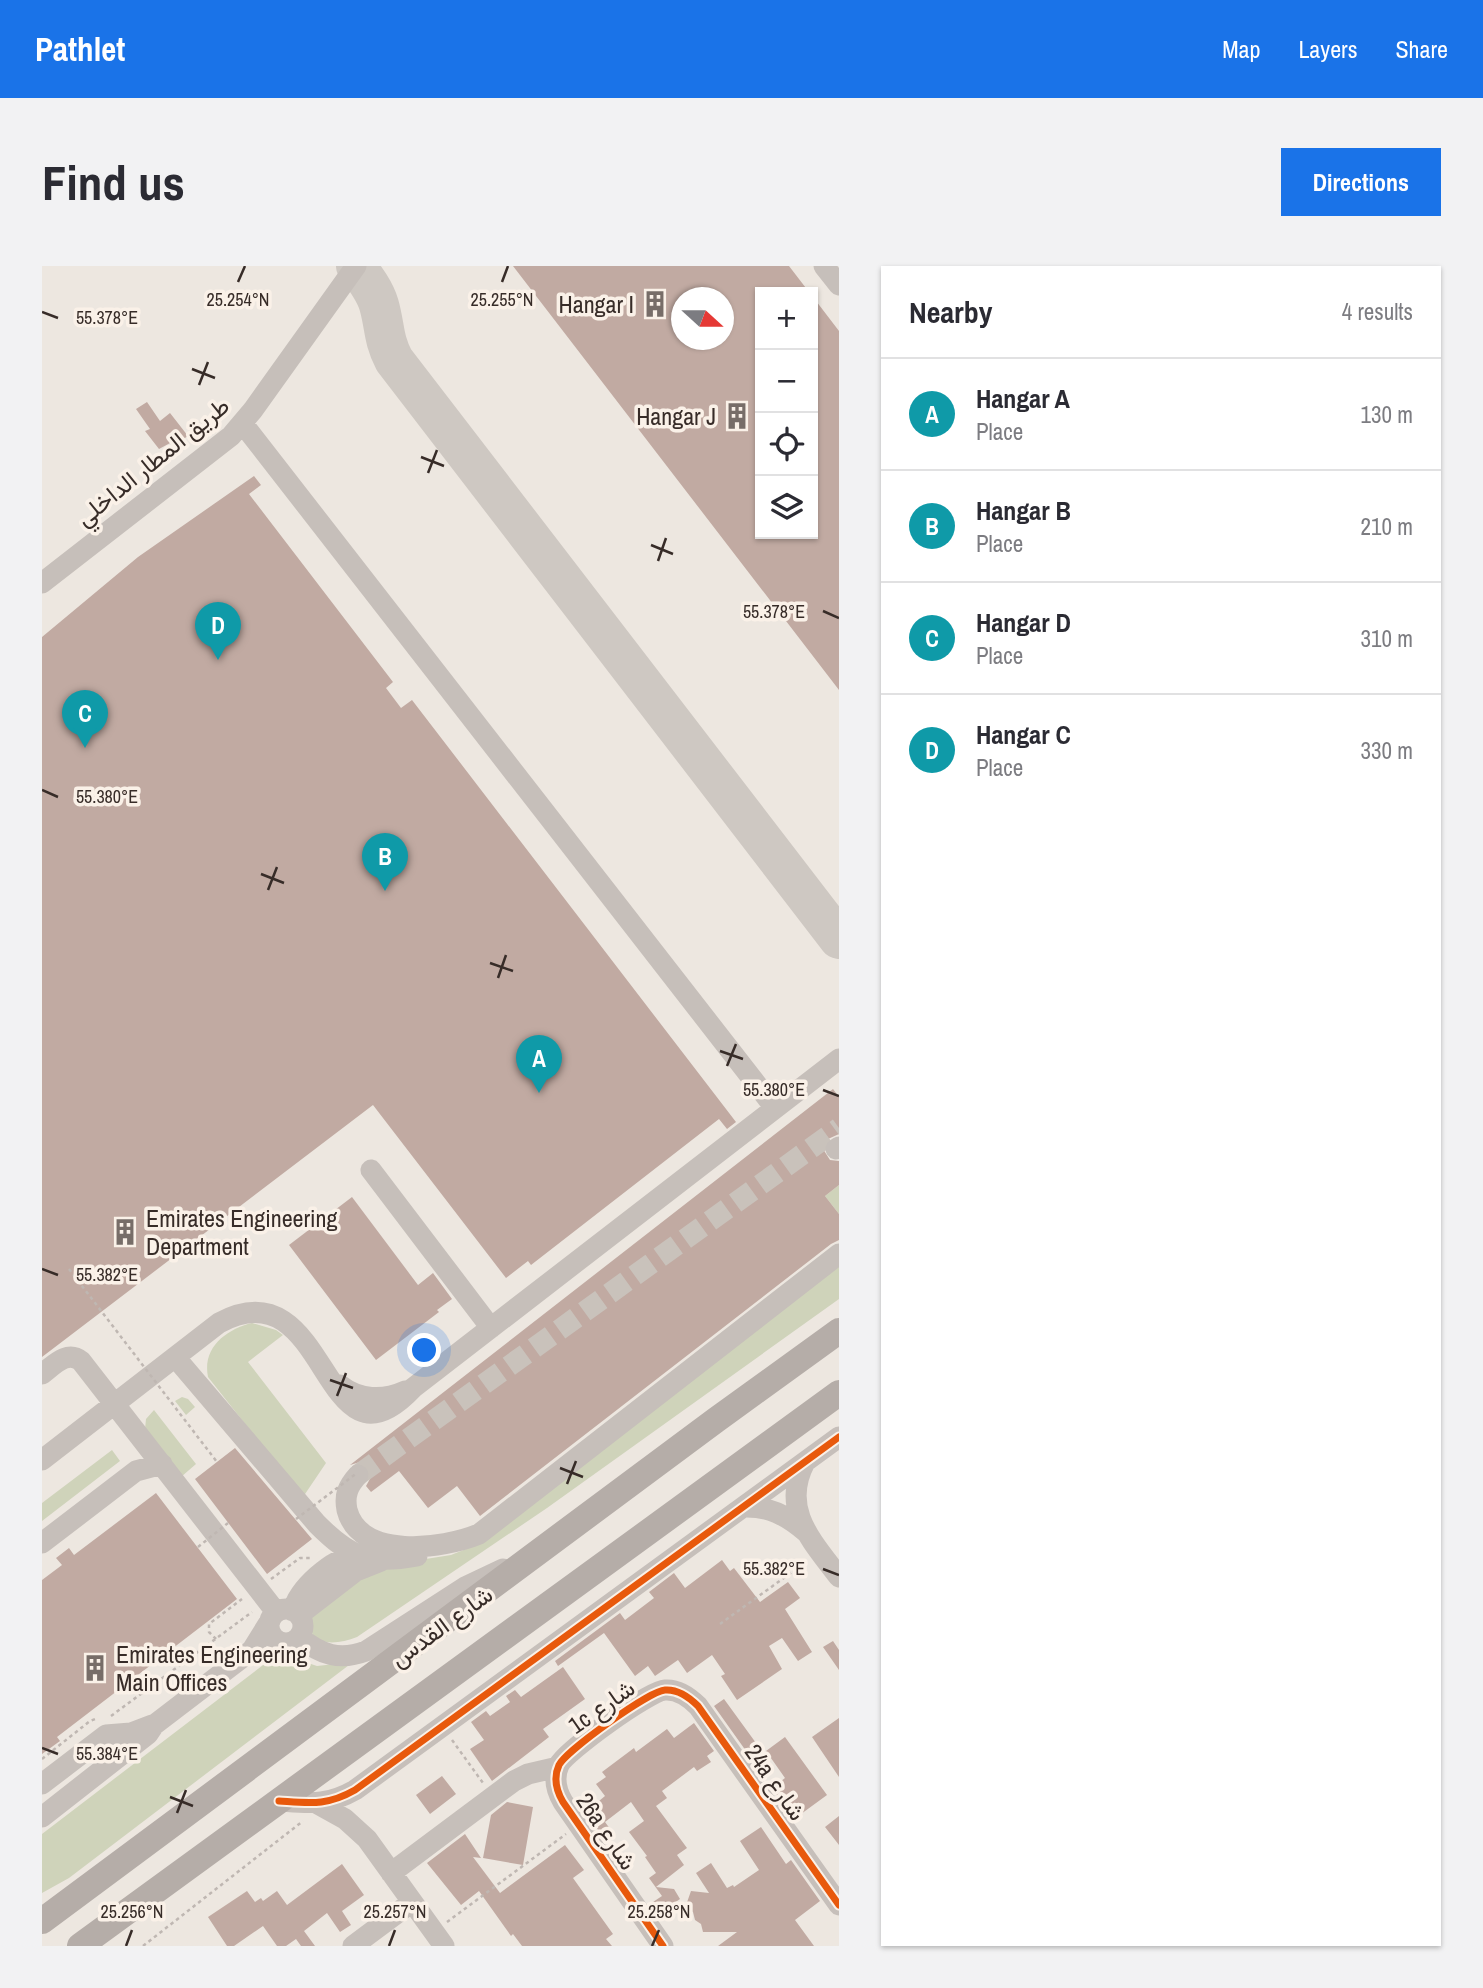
<!DOCTYPE html>
<meta charset="utf-8">
<style>
:root{--surface:#fff;--page:#f2f2f3;--text:#2b2b33;--muted:#7c7c81;--line:#e1e1e2;--accent:#1a73e8}
body{margin:0;font-family:"Archivo Narrow",Vazirmatn,sans-serif;background:var(--page);color:var(--text)}
.controls{position:absolute;right:21px;top:21px;display:grid;overflow:hidden;border-radius:0px;box-shadow:0 2px 5px #0004}
.controls button{width:63px;height:63px;display:grid;place-items:center;padding:0;border:0;border-bottom:2px solid var(--line);background:var(--surface);color:var(--text);font:35px sans-serif}
.compass{position:absolute;left:629px;top:21px;width:63px;height:63px;border-radius:50%;background:var(--surface);box-shadow:0 2px 5px #0004;rotate:111deg}
.you{position:absolute;left:383px;top:1085px;width:24px;height:24px;margin:-18px;border:5px solid #fff;border-radius:50%;background:#1a73e8;box-shadow:0 0 0 10px #1a73e833}
.badge{display:grid;place-items:center;width:46px;height:46px;border-radius:50%;background:var(--accent);color:#fff;font-size:23px;font-weight:700}
.pin{position:absolute;translate:-50% -58px;filter:drop-shadow(0 2px 4px #0008)}
.pin::after{content:'';position:absolute;top:37px;width:24px;height:21px;background:inherit;clip-path:polygon(0 0,100% 0,50% 100%)}
.list{margin:0;padding:0;list-style:none}
h2{display:flex;justify-content:space-between;align-items:center;height:91px;margin:0;padding:0 28px;font-size:30px}
h2 small{font-size:23px;font-weight:400;color:var(--muted)}
.list li{display:grid;grid-template-columns:46px 1fr auto;gap:21px;align-items:center;box-sizing:border-box;height:112px;padding:0 28px;border-top:2px solid var(--line)}
.list b{display:block;font-size:26px;white-space:nowrap}
.list p{margin:0;font-size:23px;white-space:nowrap;color:var(--muted)}
.list em{font-size:23px;font-style:normal;color:var(--muted)}
.icon{flex:none;width:38px;height:38px;fill:none;stroke:currentColor;stroke-width:2;stroke-linecap:round;stroke-linejoin:round}
.map{position:relative;flex:none;width:797px;height:1680px;overflow:hidden;border-radius:0px}
header{display:flex;align-items:center;gap:42px;box-sizing:border-box;height:98px;padding:0 35px;background:var(--accent);color:#fff}
header strong{font-size:33px}
nav{display:flex;gap:38px;margin-inline-start:auto;font-size:24px}
.intro{display:flex;align-items:center;justify-content:space-between;box-sizing:border-box;height:168px;padding:0 42px}
h1{margin:0;font-size:49px}
.button{padding:18px 32px;border-radius:0px;background:var(--accent);color:#fff;font-size:24px;font-weight:700}
main{display:flex;gap:42px;padding:0 42px}
aside{flex:1;background:var(--surface);border-radius:0px;box-shadow:0 2px 5px #0004}
.map>svg:first-child{display:block}
.green{fill:#cfd3ba}
.lines{fill:none;stroke-linecap:round;stroke-linejoin:round}
.taxiway{stroke:#cec8c2;stroke-width:40}
.building{fill:#c1aaa2;fill-rule:evenodd}
.minor-tunnel{stroke:#c9c2bb;stroke-width:21;stroke-dasharray:21 10;stroke-linecap:butt}
.path{stroke:#bfb7b2;stroke-width:2.5;stroke-dasharray:3.5 3.5;stroke-linecap:butt}
.minor{stroke:#c6bfba;stroke-width:21}
.major{stroke:#b5ada8;stroke-width:26}
.path-bridge{stroke:#bfb7b2;stroke-width:2.5;stroke-dasharray:3.5 3.5;stroke-linecap:butt}
.cycleway-casing{stroke:#faf1e8;stroke-width:11}
.cycleway{stroke:#e8590c;stroke-width:7}
.ticks{fill:none;stroke:#372c28;stroke-width:2.5}
.labels{text-anchor:middle;dominant-baseline:central;stroke-width:7;stroke-linejoin:round;paint-order:stroke}
.poi-label{font-size:24px;fill:#372c28;stroke:#faf1e8;text-anchor:end}
.street-label{font-size:24px;fill:#372c28;stroke:#faf1e8}
.ticks-label{font-size:18px;text-anchor:middle;fill:#372c28;stroke:#faf1e8;stroke-width:7;stroke-linejoin:round;paint-order:stroke}
</style>
<header>
<strong>Pathlet</strong>
<nav><a>Map</a><a>Layers</a><a>Share</a></nav>
</header>
<div class="intro"><h1>Find us</h1><a class="button">Directions</a></div>
<main>
<div class="map">
<svg width="797" height="1680" viewBox="0 0 797 1680">
<rect width="100%" height="100%" fill="#ede7e0"/>
<path class="green" d="M797,919V948L783,930Z
M797,998V1033L505,1242L315,1371C292,1380 264,1381 267,1349L333,1301L409,1289L424,1283Z
M210,1057L234,1064L241,1069L206,1096L284,1197L261,1231L166,1111C160,1081 185,1063 210,1057Z
M140,1131L146,1133L153,1141L144,1149L133,1135Z
M112,1144L154,1198L139,1211L103,1163L104,1153Z
M70,1184L78,1195L0,1255V1237Z
M236,1382L260,1395L275,1400L311,1396L27,1612L0,1627V1568L225,1396L218,1387Z"/>
<g class="lines">
<path class="taxiway" d="M314,0C323,12 333,25 337,39C343,60 341,73 352,94L797,673"/>
</g>
<path class="building" d="M471,0H747L767,26H718V268H771V31L797,65V424ZM640,32H682V74H640Z
M105,136L118,155L128,147L146,170L132,179L130,176L117,183L103,165L108,163L94,143Z
M212,210L219,219L207,228L351,416L344,422L359,442L370,434L694,856L685,863L677,853L489,999L486,995L464,1012L331,839L0,1091V371L96,291Z
M791,823L797,831V868L786,873L781,883L788,894L797,895V919L783,930L797,948V974L789,978L438,1250L415,1220L386,1242L357,1205L329,1226L324,1220L329,1211L325,1200L318,1196L308,1199Z
M310,931L376,1019L391,1007L410,1033L395,1044L397,1046L334,1094L247,979Z
M193,1182L270,1273L225,1308L153,1213Z
M114,1227L195,1333L15,1471L18,1475L0,1488V1314L20,1299L14,1292L27,1282L32,1289Z
M680,1294L688,1305L692,1302L718,1336L746,1316L758,1332L743,1343L770,1386L756,1395L740,1372L727,1380L740,1403L695,1434L679,1410L683,1408L670,1389L645,1407L636,1394L613,1410L606,1400L593,1410L562,1367L516,1400L513,1395L578,1347L583,1354L612,1332L607,1326L632,1307L643,1322Z
M791,1375L797,1384V1404L781,1381Z
M521,1401L543,1433L501,1463L507,1471L450,1515L428,1483L442,1474L429,1456L444,1445L448,1450L468,1436L464,1430L473,1424L479,1431Z
M682,1433L725,1492L714,1499L672,1440Z
M797,1452V1511L770,1471Z
M652,1457L672,1485L665,1490L669,1496L655,1505L652,1501L620,1525L625,1532L614,1540L645,1582L635,1589L642,1599L614,1621L632,1623L638,1633L615,1649L608,1638L620,1630L607,1612L614,1607L603,1591L605,1590L587,1566L602,1555L589,1536L563,1556L571,1567L563,1573L553,1560L556,1558L545,1545L563,1530L554,1518L564,1511L560,1506L592,1482L594,1486L625,1463L632,1472Z
M743,1471L785,1529L759,1548L755,1543L748,1548L730,1522L743,1512L724,1485Z
M400,1510L414,1528L388,1548L374,1529Z
M465,1536L491,1541L481,1599L441,1592L449,1549Z
M797,1550V1579L783,1561Z
M719,1561L744,1598L749,1594L778,1635L753,1654L772,1680H676L695,1666H661L659,1658L653,1654L651,1646L643,1642L649,1625L667,1627L654,1607L669,1597L685,1622L691,1619L692,1621L717,1604L698,1575Z
M423,1568L439,1592L431,1591L458,1627L523,1579L542,1604L531,1612L571,1668L564,1673L570,1680H480L471,1668L469,1670L437,1625L419,1639L385,1597Z
M300,1598L322,1629L300,1645L309,1659L298,1666L285,1647L262,1665L273,1680H259L254,1673L244,1680H235L221,1660L192,1680H185L166,1651L205,1625L213,1636L219,1632L221,1635L235,1625L245,1639Z"/>
<g class="lines">
<path class="minor-tunnel" d="M316,1209L797,862"/>
<path class="path" d="M229,1313L258,1292H271
M678,1358L764,1296
M174,1373L167,1366V1358L200,1333
M69,1450L210,1346
M410,1474L441,1517
M0,1493L48,1455L56,1452
M405,1656L524,1568
M101,1680L261,1555"/>
<path class="minor" d="M782,0L797,19
M201,158L733,842
M0,317L189,170L211,144L314,0
M794,883L797,881
M329,904L449,1062
M133,1091L275,1258C309,1292 327,1299 375,1290
M0,1108C12,1099 25,1084 39,1095L234,1346
M298,1119C317,1134 341,1135 363,1125
M0,1194L177,1057C289,996 279,1220 371,1122L797,793
M763,1196C738,1243 770,1275 797,1311
M316,1209C306,1220 302,1229 305,1244C318,1294 401,1283 437,1268L797,988
M701,1241C727,1240 744,1249 764,1266
M0,1277L94,1205L120,1198
M227 1360a17 17 0 1 1 34 0a17 17 0 1 1-34 0Z
M251,1345C256,1322 290,1293 313,1289
M257,1349L314,1305L339,1295
M257,1371C279,1389 298,1395 324,1385L423,1321L461,1303
M0,1518L64,1469L89,1467L110,1459
M237,1535C268,1537 285,1540 313,1524L797,1171
M276,1538L303,1553L325,1573L402,1680
M0,1551L106,1468L112,1459L210,1384L228,1355
M349,1607L472,1515L486,1508L516,1501
M311,1680L370,1636
M621,1680L521,1536C514,1524 511,1512 517,1499C524,1485 607,1425 623,1424C636,1423 647,1431 656,1440L797,1639"/>
<path class="major" d="M0,1655L674,1154L797,1065
M38,1680L797,1127"/>
<path class="path-bridge" d="M27,1003L175,1196
M254,1253L315,1207
M156,1281L186,1257"/>
<defs>
<path id="cycleway" d="M237,1535C268,1537 285,1540 313,1524L797,1171
M621,1680L521,1536C514,1524 511,1512 517,1499C524,1485 607,1425 623,1424C636,1423 647,1431 656,1440L797,1639"/>
</defs>
<use href="#cycleway" class="cycleway-casing"/>
<use href="#cycleway" class="cycleway"/>
</g>
<path class="ticks" d="M196,16L203,0M460,16L466,0M0,46L16,52M150,103L173,112M157,119L166,96M379,191L402,200M386,207L395,184M609,279L631,288M616,295L624,272M781,345L797,352M0,524L16,531M219,608L242,617M226,624L235,601M448,697L471,705M456,712L464,689M678,785L701,793M685,800L694,778M781,824L797,830M0,1003L16,1009M288,1114L311,1122M295,1130L304,1107M518,1202L541,1211M525,1218L534,1195M781,1303L797,1309M0,1482L16,1488M128,1531L151,1540M135,1547L144,1524M84,1680L90,1664M347,1680L353,1664M610,1680L617,1664"/>
<defs>
<symbol id="building-bare" viewBox="-9 -9 18 18"><path d="M-4-6H4V6H1V3H-1V6H-4ZM-2.5-4.3h1.7v1.8h-1.7ZM.8-4.3h1.7v1.8H.8ZM-2.5-1h1.7V.8h-1.7ZM.8-1h1.7V.8H.8Z" fill="#776d68" stroke="#faf1e8" stroke-width="2.5" paint-order="stroke"/></symbol>
</defs>
<g fill-rule="evenodd">
<use href="#building-bare" x="594" y="19" width="38" height="38"/>
<use href="#building-bare" x="676" y="131" width="38" height="38"/>
<use href="#building-bare" x="64" y="947" width="38" height="38"/>
<use href="#building-bare" x="34" y="1383" width="38" height="38"/>
</g>
<g class="labels">
<g class="poi-label">
<text x="592" y="38">Hangar I</text>
<text x="674" y="150">Hangar J</text>
<text x="104" y="952" text-anchor="start">Emirates Engineering<tspan x="104" dy="28">Department</tspan></text>
<text x="74" y="1388" text-anchor="start">Emirates Engineering<tspan x="74" dy="28">Main Offices</tspan></text>
</g>
<g class="street-label">
<text transform="translate(110 195) rotate(-39)">طريق المطار الداخلي</text>
<text transform="translate(399 1360) rotate(-36)">شارع القدس</text>
<text transform="translate(559 1440) rotate(-35)">1c شارع</text>
<text transform="translate(734 1516) rotate(55)">24a شارع</text>
<text transform="translate(565 1565) rotate(56)">26a شارع</text>
</g>
</g>
<g class="ticks-label">
<text x="460" y="40">25.255°N</text>
<text x="196" y="40">25.254°N</text>
<text x="65" y="58">55.378°E</text>
<text x="732" y="352">55.378°E</text>
<text x="65" y="537">55.380°E</text>
<text x="732" y="830">55.380°E</text>
<text x="65" y="1015">55.382°E</text>
<text x="732" y="1309">55.382°E</text>
<text x="65" y="1494">55.384°E</text>
<text x="90" y="1652">25.256°N</text>
<text x="353" y="1652">25.257°N</text>
<text x="617" y="1652">25.258°N</text>
</g>
</svg>
<div class="controls">
<button>+</button>
<button>−</button>
<button><svg class="icon" aria-label="locate" viewBox="0 0 24 24"><circle cx="12" cy="12" r="6"/><path d="M12 2v4M12 18v4M2 12h4M18 12h4"/></svg></button>
<button><svg class="icon" aria-label="layers" viewBox="0 0 24 24"><path d="M12 4l9 5-9 5-9-5zM3 14l9 5 9-5"/></svg></button>
</div>
<svg class="compass" viewBox="-18 -18 36 36"><path d="M0-13l5 13h-10z" fill="#e53935"/><path d="M0 13l5-13h-10z" fill="#7c7c81"/></svg>
<div class="you"></div>
<div class="pin badge" style="left:497px;top:827px;background:#0f9aa8">A</div>
<div class="pin badge" style="left:343px;top:625px;background:#0f9aa8">B</div>
<div class="pin badge" style="left:43px;top:482px;background:#0f9aa8">C</div>
<div class="pin badge" style="left:176px;top:394px;background:#0f9aa8">D</div>
</div>
<aside>
<h2>Nearby<small>4 results</small></h2>
<ul class="list">
<li><span class="badge" style="background:#0f9aa8">A</span><div><b>Hangar A</b><p>Place</p></div><em>130 m</em></li>
<li><span class="badge" style="background:#0f9aa8">B</span><div><b>Hangar B</b><p>Place</p></div><em>210 m</em></li>
<li><span class="badge" style="background:#0f9aa8">C</span><div><b>Hangar D</b><p>Place</p></div><em>310 m</em></li>
<li><span class="badge" style="background:#0f9aa8">D</span><div><b>Hangar C</b><p>Place</p></div><em>330 m</em></li>
</ul>
</aside>
</main>
